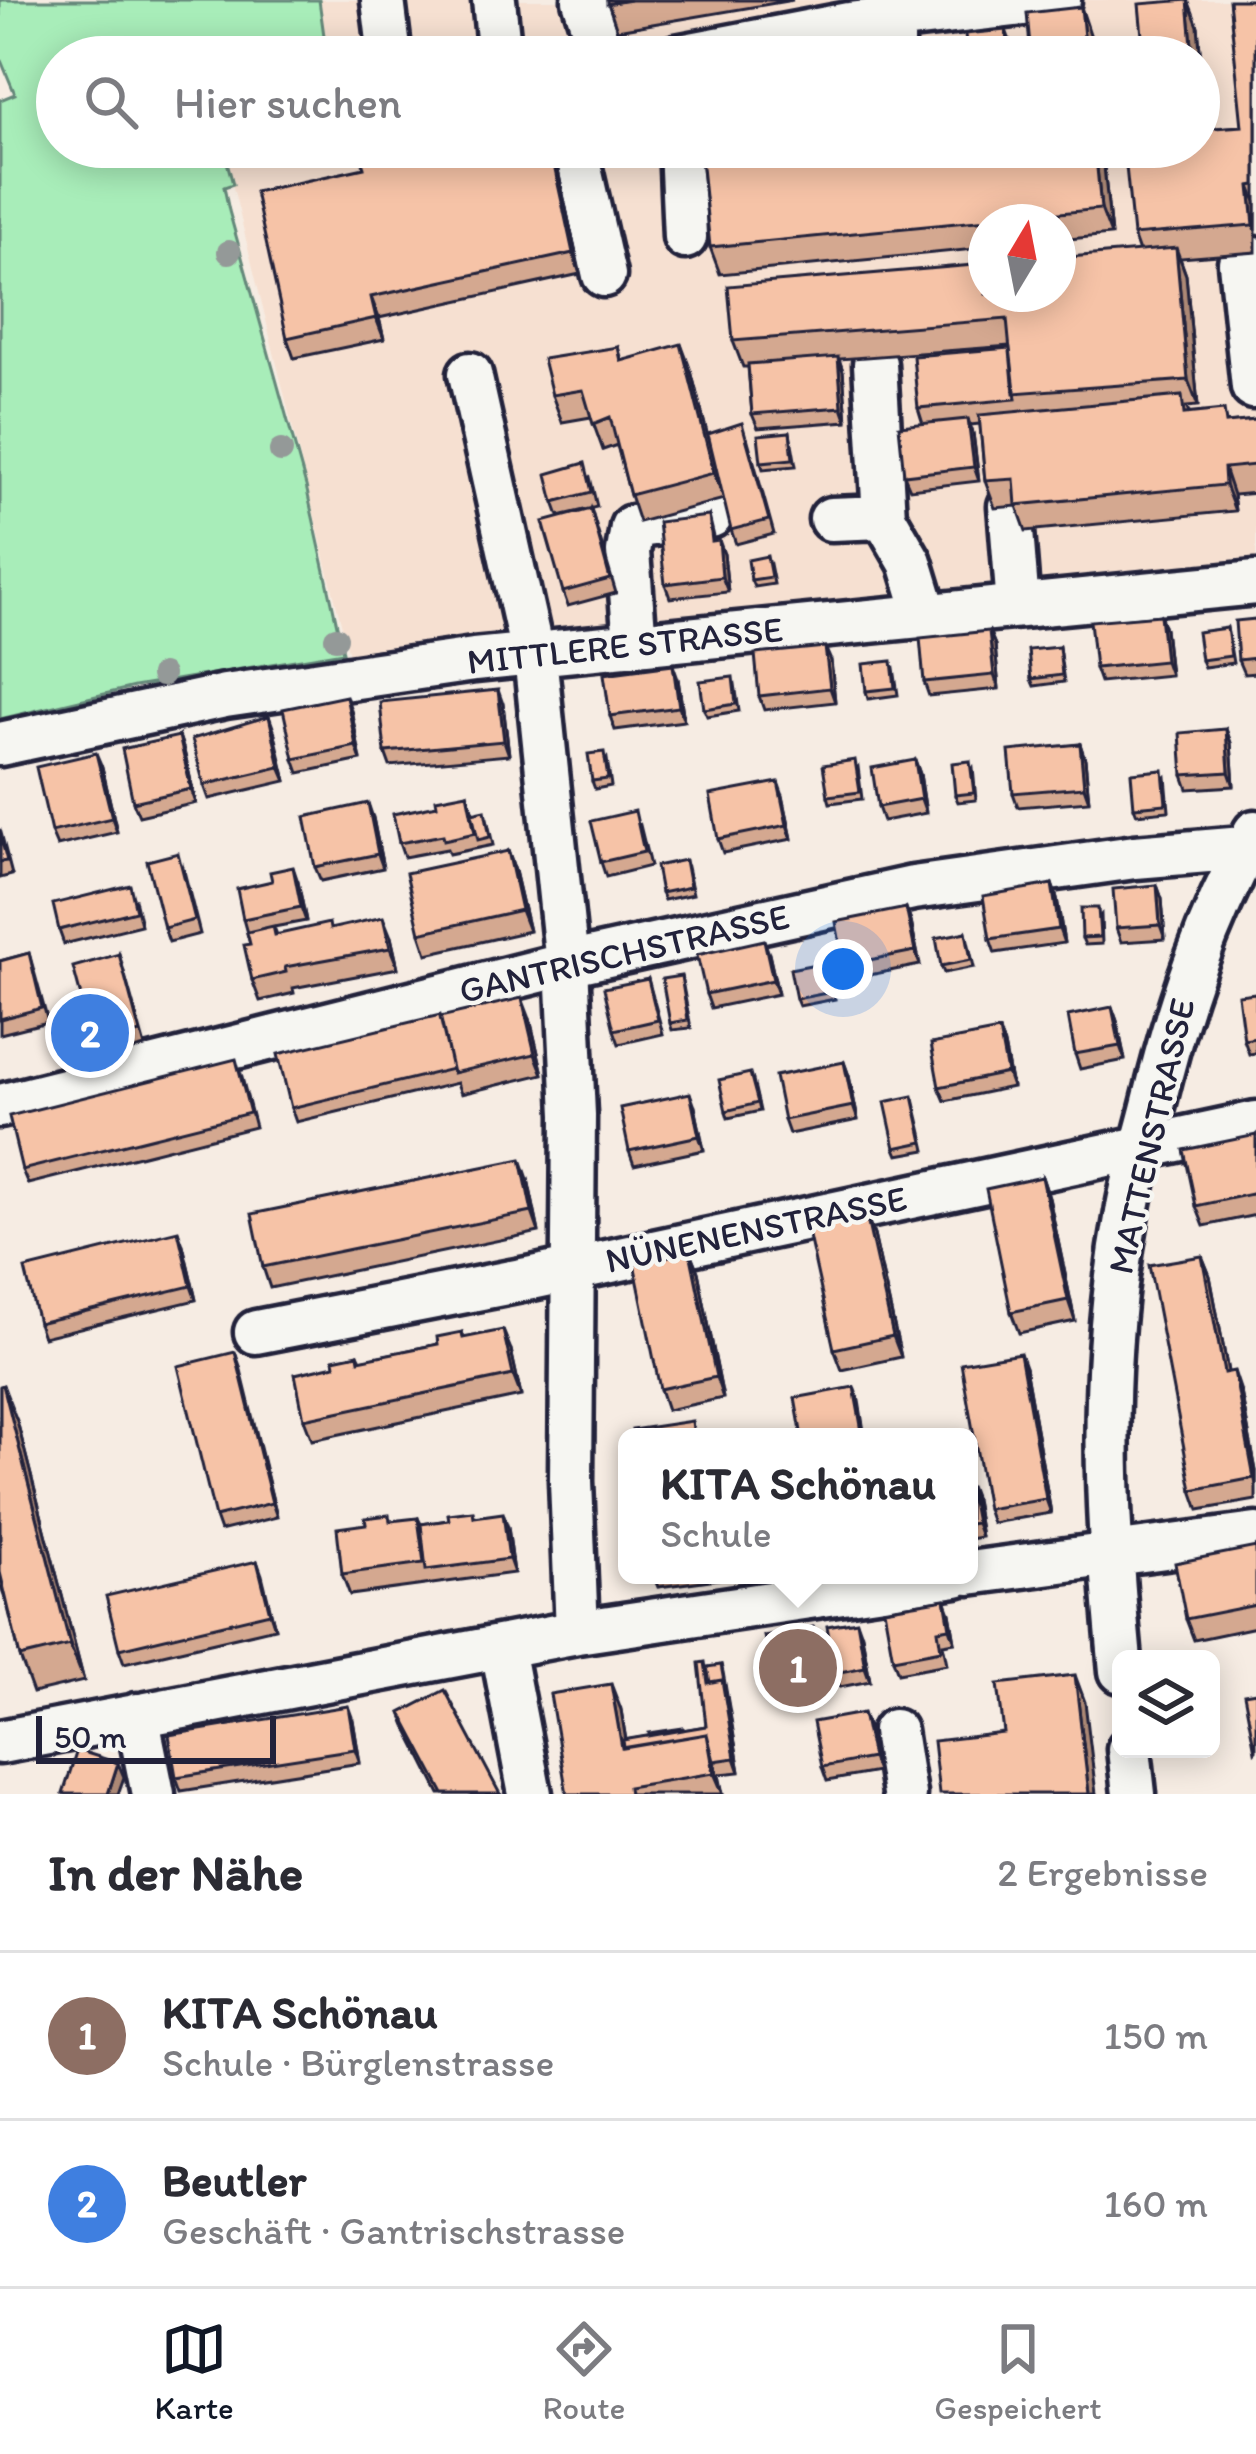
<!DOCTYPE html>
<html lang="de">
<meta charset="utf-8">
<style>
:root{--surface:#fff;--page:#f7f7f7;--text:#2b2b33;--muted:#7c7c81;--line:#e1e1e2;--accent:#111827}
body{margin:0;font-family:Itim,sans-serif;background:var(--page);color:var(--text)}
.controls{position:absolute;right:36px;bottom:36px;display:grid;overflow:hidden;border-radius:18px;box-shadow:0 6px 30px #0003}
.controls button{width:108px;height:108px;display:grid;place-items:center;padding:0;border:0;border-bottom:3px solid var(--line);background:var(--surface);color:var(--text);font:60px sans-serif}
.compass{position:absolute;left:968px;top:204px;width:108px;height:108px;border-radius:50%;background:var(--surface);box-shadow:0 6px 30px #0003;rotate:10deg}
.scale{position:absolute;left:36px;bottom:30px;width:240px;box-sizing:border-box;padding-left:12px;border:6px solid #22223b;border-top:0;font-size:33px;line-height:42px;white-space:nowrap;color:#22223b;-webkit-text-stroke:9px #f6f6f2;paint-order:stroke}
.you{position:absolute;left:843px;top:969px;width:42px;height:42px;margin:-30px;border:9px solid #fff;border-radius:50%;background:#1a73e8;box-shadow:0 0 0 18px #1a73e833}
.badge{display:grid;place-items:center;width:78px;height:78px;border-radius:50%;background:var(--accent);color:#fff;font-size:39px;font-weight:700}
.pin{position:absolute;translate:-50% -50%;border:6px solid #fff;box-shadow:0 3px 12px #0006}
.popup{position:absolute;left:618px;top:1428px;width:360px;height:156px;box-sizing:border-box;display:grid;place-content:center;border-radius:18px;background:var(--surface);filter:drop-shadow(0 3px 9px #0005);font-size:39px;white-space:nowrap;color:var(--muted)}
.popup b{font-size:45px;color:var(--text)}
.popup::after{content:'';position:absolute;left:50%;top:100%;margin-left:-24px;border:24px solid transparent;border-top-color:var(--surface)}
.list{margin:0;padding:0;list-style:none}
h2{display:flex;justify-content:space-between;align-items:center;height:156px;margin:0;padding:0 48px;font-size:51px}
h2 small{font-size:39px;font-weight:400;color:var(--muted)}
.list li{display:grid;grid-template-columns:78px 1fr auto;gap:36px;align-items:center;box-sizing:border-box;height:168px;padding:0 48px;border-top:3px solid var(--line)}
.list b{display:block;font-size:45px;white-space:nowrap}
.list p{margin:0;font-size:39px;white-space:nowrap;color:var(--muted)}
.list em{font-size:39px;font-style:normal;color:var(--muted)}
.icon{flex:none;width:66px;height:66px;fill:none;stroke:currentColor;stroke-width:2;stroke-linecap:round;stroke-linejoin:round}
.map{position:relative;flex:none;width:1256px;height:1794px;overflow:hidden}
.search{position:absolute;background:var(--surface);box-shadow:0 6px 30px #0003;left:36px;right:36px;top:36px;height:132px;display:flex;align-items:center;gap:30px;box-sizing:border-box;padding:0 42px;border-radius:66px;color:var(--muted);font-size:45px}
.sheet{height:492px;background:var(--surface)}
nav{display:flex;justify-content:space-around;align-items:center;box-sizing:border-box;height:168px;border-top:3px solid var(--line);background:var(--surface);font-size:33px;color:var(--muted)}
nav a{display:grid;justify-items:center;gap:6px}
nav .on{color:var(--accent)}
.map>svg:first-child{display:block}
.built{fill:#f6e0d1;fill-rule:evenodd}
.green{fill:#a8edb9;stroke:#65887a;stroke-width:3}
.lines{fill:none;stroke-linecap:round;stroke-linejoin:round}
.minor-casing{stroke:#22223b;stroke-width:51}
.minor{stroke:#f6f6f2;stroke-width:42}
.tree{fill:#949998}
.wall{fill:#d4a890;stroke:#22223b;stroke-width:3}
.shaded-wall{fill:#ac8875;stroke:#22223b;stroke-width:3}
.building{fill:#f6c3a7;stroke:#22223b;stroke-width:3}
.labels{text-anchor:middle;dominant-baseline:central;stroke-width:9;stroke-linejoin:round;paint-order:stroke}
.street-label{font-size:36px;fill:#22223b;stroke:#f6f6f2}
</style>
<div class="map">
<svg width="1256" height="1794" viewBox="0 0 1256 1794">
<rect width="100%" height="100%" fill="#f6ece3"/>
<filter id="ink" filterUnits="userSpaceOnUse"><feTurbulence type="fractalNoise" baseFrequency=".00833" numOctaves="2"/><feDisplacementMap in="SourceGraphic" scale="24" xChannelSelector="R" yChannelSelector="G"/><feConvolveMatrix kernelMatrix="1 2 1 2 8 2 1 2 1" color-interpolation-filters="sRGB"/></filter>
<g filter="url(#ink)">
<path class="built" d="M319,0H1256V583L354,675L223,147H1199V57H327ZM986,222H1058V294H986Z"/>
<path class="green" d="M0,0H319L327,57H57V147H223L233,184L224,187L229,211L306,486L343,652L134,687L0,719V100L15,94L0,58Z"/>
<g class="lines">
<defs>
<path id="minor" d="M383,0L390,57
M494,0L500,57
M584,0L602,57
M893,19V57
M676,57L849,24L1059,0
M575,147L604,275
M681,147L685,237
M875,364L884,517L910,562L926,615
M470,374L537,675L567,964L574,1115L571,1481L577,1632
M1253,387L1240,263L1256,259
M1010,506L1018,606
M831,519L884,517
M635,644L628,552L632,527L711,516
M0,744L225,696L474,660L1256,583
M0,1106L567,964L913,888L1135,857L1256,847
M256,1332L532,1278L1256,1123
M969,1573L1256,1535
M502,1648L530,1794
M1121,1671C1106,1517 1098,1366 1127,1213C1133,1177 1144,1142 1153,1106C1177,1007 1206,921 1255,832
M137,1715L153,1794
M894,1731L904,1794
M0,1742L577,1632L956,1575
M1129,1749L1134,1794"/>
</defs>
<use href="#minor" class="minor-casing"/>
<use href="#minor" class="minor"/>
</g>
<g class="tree">
<circle cx="229" cy="252" r="12"/>
<circle cx="281" cy="451" r="12"/>
<circle cx="336" cy="638" r="12"/>
<circle cx="162" cy="675" r="12"/>
</g>
<path class="wall" d="M607,0H793L617,30Z
M1256,0V252L1180,258L1186,275L1198,406L1186,407L1189,413L1229,423L1256,420V493L1233,495L1235,511L1026,531L1017,506L995,508L985,481L980,424L970,425L973,433L979,481L910,489L904,475L923,424L918,408L1010,348L1009,346L839,359L843,371L847,421L758,428L752,414L748,367H743L733,341L1139,252L1133,235L1198,26L1206,129L1242,126Z
M359,147H553L580,274L379,318L384,339L294,358L287,338L364,168Z
M700,147H1102L1111,235L1058,240V222H986V248L720,274L710,247Z
M618,347L622,360L691,371L724,499L639,522L630,495L617,445L603,450L591,417L562,422L552,395Z
M790,432L796,466L763,469L761,462Z
M747,437L774,534L736,544L731,530Z
M590,477L597,507L559,516L554,502Z
M591,509L616,593L568,606L563,592Z
M709,516L715,541L724,554L728,592L670,598L665,584Z
M770,564L774,584L754,587L751,580Z
M1160,615L1165,629L1170,675L1100,682L1095,668Z
M1256,619V673L1244,674L1238,660Z
M1227,628L1233,663L1204,667L1201,660Z
M989,631L995,645L999,689L929,696L924,682Z
M1059,647L1064,682L1034,686L1031,679Z
M831,661L835,702L764,710L759,696Z
M894,668L898,695L868,699L866,691Z
M678,679L684,721L615,730L610,716Z
M735,684L739,711L707,716L704,709Z
M503,704L509,755L390,766L385,752Z
M351,710L361,760L299,773L294,759Z
M269,716L286,781L209,799L204,785Z
M1226,729L1231,743L1234,786L1188,789L1183,775Z
M179,736L184,751L196,803L139,816L133,802Z
M1080,744L1085,759L1089,801L1018,807L1013,793Z
M607,759L611,786L595,789L592,781Z
M915,760L920,774L926,813L883,821L878,807Z
M102,767L117,832L57,846L51,832Z
M858,767L862,799L830,803L828,796Z
M973,768L976,800L958,802L955,795Z
M1166,777L1169,811L1137,814L1134,807Z
M467,793L473,812L487,818L493,845L449,854L447,849L404,857L399,843L437,805Z
M783,796L792,839L723,853L718,839Z
M373,818L383,868L321,881L315,867Z
M640,825L650,866L606,877L601,862Z
M0,829L12,875L0,878Z
M508,851L515,871L529,931L427,954L420,933Z
M183,867L200,934L169,942L164,928Z
M687,867L693,894L664,900L661,893Z
M298,882L306,921L274,927L277,935L331,929L391,937L398,968L293,988L294,993L260,1001L252,980L250,944L243,919Z
M1052,884L1057,898L1064,943L995,953L990,939Z
M1157,885L1162,899L1165,939L1121,942L1116,928Z
M135,899L141,925L64,944L59,930Z
M906,908L911,922L920,965L849,979L844,965Z
M1101,915L1102,944L1085,945L1082,938Z
M966,932L974,967L944,973L941,966Z
M29,953L48,1022L0,1034V961Z
M119,954L145,1047L99,1059L94,1045Z
M769,954L778,994L711,1008L706,994Z
M829,969L835,999L799,1006L796,999Z
M681,976L691,1028L672,1030L670,1023Z
M648,979L663,1034L619,1044L614,1030Z
M1256,993V1053L1249,1054L1244,1040Z
M1112,1007L1117,1021L1125,1060L1080,1069L1075,1054Z
M441,1017L530,1019L543,1074L461,1094L457,1083L296,1122L291,1108Z
M1004,1045L1012,1087L945,1101L939,1087Z
M844,1062L849,1076L858,1120L789,1134L784,1120Z
M241,1074L255,1127L28,1184L22,1170Z
M753,1080L760,1111L728,1118L726,1111Z
M915,1103L926,1150L898,1155L895,1148Z
M695,1107L704,1150L634,1165L629,1151Z
M1256,1135V1215L1204,1226L1196,1206Z
M1042,1177L1049,1198L1075,1321L1019,1333L1011,1312Z
M528,1179L539,1232L270,1288L263,1267Z
M866,1215L874,1235L901,1357L842,1370L834,1349Z
M183,1245L196,1300L43,1337L38,1323Z
M690,1252L698,1272L723,1398L667,1410L660,1389Z
M1202,1256L1210,1276L1228,1372L1241,1392L1256,1471V1500L1199,1510L1192,1490Z
M462,1332L464,1338L511,1350L521,1396L312,1440L304,1419L335,1365L358,1354L361,1360L438,1344Z
M235,1352L277,1517L220,1531L215,1517Z
M1025,1367L1051,1513L992,1523L987,1509Z
M0,1386L17,1421L84,1681L33,1693L20,1657L7,1604L0,1585Z
M969,1486L975,1500L981,1537L969,1539Z
M475,1516L508,1527L514,1573L350,1595L342,1574L418,1518L421,1524Z
M1256,1547V1627L1194,1640L1186,1619Z
M257,1561L275,1628L124,1663L119,1649Z
M653,1575H717L718,1579L658,1587Z
M950,1613L955,1642L943,1644L947,1664L898,1673L893,1659Z
M862,1635L870,1681L840,1687L835,1673Z
M818,1641L827,1686L778,1695L773,1681Z
M721,1665L740,1772L719,1774L723,1794H567L621,1710L626,1740L706,1726L707,1669Z
M401,1713L500,1794H440L409,1733Z
M353,1720L360,1763L181,1791L176,1777Z
M868,1727L877,1772L827,1781L822,1767Z"/>
<path class="shaded-wall" d="M1188,0L1198,26L1209,157L1199,130V57H1193Z
M1081,7L1090,34L1093,57H1086Z
M1006,30L1016,57H1009Z
M550,147H553L580,274L573,253Z
M1095,147H1102L1111,235L1101,209Z
M1250,186L1256,202V231L1254,225Z
M1176,248L1186,275L1198,406L1188,380Z
M371,297L379,318L384,339L376,318Z
M681,344L691,371L724,499L714,473Z
M838,357L843,371L847,421L842,407Z
M968,419L973,433L979,481L974,467Z
M1224,468L1233,495L1235,511L1225,485Z
M719,540L724,554L728,592L722,577Z
M1160,615L1165,629L1170,675L1165,661Z
M989,631L995,645L999,689L994,675Z
M825,647L831,661L835,702L830,688Z
M673,665L678,679L684,721L679,707Z
M498,690L503,704L509,755L504,741Z
M346,696L351,710L361,760L356,746Z
M269,716L274,730L286,781L280,767Z
M1226,729L1231,743L1234,786L1229,772Z
M179,736L184,751L196,803L191,789Z
M1080,744L1085,759L1089,801L1084,787Z
M96,753L102,767L117,832L112,818Z
M915,760L920,774L926,813L921,799Z
M778,782L783,796L792,839L787,825Z
M368,803L373,818L383,868L378,854Z
M508,851L515,871L529,931L521,910Z
M293,867L298,882L306,921L301,907Z
M1052,884L1057,898L1064,943L1059,929Z
M1157,885L1162,899L1165,939L1160,925Z
M906,908L911,922L920,965L915,951Z
M383,917L391,937L398,968L390,948Z
M764,940L769,954L778,994L773,980Z
M522,998L530,1019L543,1074L535,1054Z
M1112,1007L1117,1021L1125,1060L1120,1046Z
M999,1031L1004,1045L1012,1087L1007,1073Z
M844,1062L849,1076L858,1120L853,1106Z
M690,1093L695,1107L704,1150L699,1136Z
M521,1159L528,1179L539,1232L532,1212Z
M1042,1177L1049,1198L1075,1321L1068,1300Z
M866,1215L874,1235L901,1357L893,1336Z
M178,1231L183,1245L196,1300L191,1286Z
M690,1252L698,1272L723,1398L716,1377Z
M1202,1256L1210,1276L1232,1393L1224,1373Z
M503,1330L511,1350L521,1396L513,1375Z
M235,1352L240,1366L277,1517L272,1503Z
M1020,1353L1025,1367L1051,1513L1046,1499Z
M1234,1371L1241,1392L1256,1471V1485Z
M3,1385L17,1421L84,1681L70,1645Z
M854,1387L859,1401L865,1437H863Z
M970,1486L975,1500L981,1537L976,1523Z
M503,1513L508,1527L514,1573L509,1559Z
M257,1561L262,1575L275,1628L270,1613Z
M945,1599L950,1613L955,1642L950,1628Z
M857,1621L862,1635L870,1681L865,1667Z
M813,1627L818,1641L827,1686L822,1672Z
M721,1665L723,1672L740,1772L735,1758Z
M1075,1675L1085,1702L1096,1794H1089Z
M611,1684L621,1710L629,1760L622,1748Z
M348,1706L353,1720L360,1763L355,1749Z
M863,1713L868,1727L877,1772L872,1758Z
M707,1734L717,1761H714L723,1794L714,1773Z
M118,1763L124,1777L118,1794H108Z"/>
<path class="building" d="M607,0H630L607,4Z
M1188,0L1193,57H1144L1139,4Z
M1229,0H1256V185L1250,186L1254,225L1133,235L1124,147H1199V129L1242,126Z
M1081,7L1086,57H1031L1027,13Z
M1006,30L1009,57H967L965,34Z
M359,147H550L573,253L371,297L376,318L287,338L255,192L364,168Z
M700,147H1095L1101,209L710,247Z
M1176,248L1188,380L1014,393L1007,319L733,341L728,286L986,264V294H1058V258Z
M681,344L714,473L630,495L610,417L593,424L583,390L552,395L543,359L618,347L621,361Z
M1010,348L1016,399L918,408L913,356Z
M838,357L842,407L752,414L748,364Z
M1182,396L1184,414L1224,410L1226,423L1256,420V465L1224,468L1225,485L1016,505L1014,479L985,481L979,415Z
M968,419L974,467L904,475L899,426Z
M742,423L769,520L731,530L708,434Z
M790,432L793,459L761,462L758,435Z
M585,463L592,492L554,502L547,474Z
M591,509L610,579L563,592L543,522Z
M709,516L712,541L719,540L722,577L665,584L658,522Z
M767,556L771,577L751,580L748,560Z
M1160,615L1165,661L1095,668L1090,621Z
M1256,619V658L1238,660L1235,621Z
M1227,628L1231,656L1201,660L1197,632Z
M989,631L994,675L924,682L920,638Z
M825,647L830,688L759,696L755,654Z
M1059,647L1062,675L1031,679L1028,650Z
M892,661L895,688L866,691L863,664Z
M673,665L679,707L610,716L604,674Z
M733,677L736,704L704,709L700,681Z
M498,690L504,741L385,752L380,702Z
M346,696L356,746L294,759L283,709Z
M269,716L280,767L204,785L192,739Z
M1226,729L1229,772L1183,775L1180,733Z
M179,736L191,789L133,802L122,749Z
M1080,744L1084,787L1013,793L1009,751Z
M604,752L608,779L592,781L588,754Z
M96,753L112,818L51,832L36,767Z
M855,760L860,792L828,796L823,765Z
M915,760L921,799L878,807L872,768Z
M970,761L974,793L955,795L952,763Z
M1163,770L1166,804L1134,807L1131,773Z
M778,782L787,825L718,839L710,795Z
M467,793L475,833L444,840L443,835L399,843L393,814L437,805L436,799Z
M368,803L378,854L315,867L305,817Z
M485,810L490,837L478,840L472,813Z
M635,811L644,852L601,862L591,821Z
M0,834L7,861L0,862Z
M508,851L521,910L420,933L406,873Z
M178,853L195,920L164,928L147,861Z
M685,860L690,887L661,893L656,866Z
M293,867L301,907L243,919L237,889L272,881L270,872Z
M1052,884L1059,929L990,939L983,896Z
M130,885L136,911L59,930L53,904Z
M1157,885L1160,925L1116,928L1113,889Z
M906,908L915,951L844,965L836,922Z
M1081,908H1098L1100,937L1082,938Z
M383,917L390,948L285,967L286,972L252,980L244,945L250,944L247,932L273,926L275,935L329,923L330,929Z
M966,932L971,960L941,966L936,938Z
M764,940L773,980L706,994L697,955Z
M29,953L42,1008L0,1019V961Z
M119,954L140,1033L94,1045L73,967Z
M826,962L832,992L796,999L790,969Z
M681,976L688,1020L670,1023L662,979Z
M648,979L658,1020L614,1030L604,988Z
M1256,993V1038L1244,1040L1238,995Z
M522,998L535,1054L453,1073L440,1017Z
M1112,1007L1120,1046L1075,1054L1068,1016Z
M440,1015L452,1069L291,1108L278,1054Z
M999,1031L1007,1073L939,1087L931,1044Z
M236,1059L250,1113L22,1170L9,1116Z
M844,1062L853,1106L784,1120L775,1076Z
M750,1073L758,1103L726,1111L719,1080Z
M690,1093L699,1136L629,1151L620,1108Z
M913,1096L923,1142L895,1148L885,1102Z
M1256,1135V1193L1196,1206L1184,1150Z
M521,1159L532,1212L263,1267L252,1214Z
M1042,1177L1068,1300L1011,1312L986,1189Z
M866,1215L893,1336L834,1349L807,1227Z
M178,1231L191,1286L38,1323L25,1269Z
M690,1252L716,1377L660,1389L634,1263Z
M1202,1256L1224,1373L1234,1371L1254,1478L1192,1490L1149,1265Z
M503,1330L513,1375L304,1419L295,1374L335,1365L334,1359L358,1354L359,1360L438,1344L437,1337L462,1332L463,1338Z
M235,1352L272,1503L215,1517L178,1366Z
M1020,1353L1046,1499L987,1509L961,1363Z
M3,1385L70,1645L20,1657L0,1572V1386Z
M854,1387L863,1437H802L795,1398Z
M692,1421L694,1437H633L632,1430Z
M969,1486L976,1523L969,1524Z
M473,1511L474,1517L503,1513L509,1559L426,1570L421,1524L449,1520L448,1514Z
M389,1515L390,1521L418,1518L424,1563L342,1574L337,1528L366,1524L365,1518Z
M1256,1547V1605L1186,1619L1175,1563Z
M257,1561L270,1613L119,1649L106,1596Z
M945,1599L950,1628L938,1630L941,1650L893,1659L884,1609Z
M857,1621L865,1667L835,1673L827,1626Z
M813,1627L822,1672L773,1681L764,1636Z
M705,1662L708,1683L722,1680L735,1758L714,1761L707,1734L624,1748L623,1740L706,1726L699,1663Z
M721,1665L725,1687L722,1680L710,1682L707,1667Z
M1075,1675L1089,1794H939L933,1741L1004,1733L998,1684Z
M611,1684L622,1748L707,1734L714,1773L628,1787L629,1794H567L550,1694Z
M445,1690L500,1794H444L401,1713Z
M1256,1692V1750L1255,1751L1244,1694Z
M348,1706L355,1749L176,1777L169,1735Z
M863,1713L872,1758L822,1767L813,1722Z
M683,1728V1730L649,1736V1733Z
M77,1750L118,1763L108,1794H63Z"/>
</g>
<g class="labels">
<g class="street-label">
<text transform="translate(625 645) rotate(-6)">MITTLERE STRASSE</text>
<text transform="translate(624 953) rotate(-13)">GANTRISCHSTRASSE</text>
<text transform="translate(1151 1136) rotate(-77)">MATTENSTRASSE</text>
<text transform="translate(756 1229) rotate(-12)">NÜNENENSTRASSE</text>
</g>
</g>
</svg>
<div class="controls">
<button><svg class="icon" aria-label="layers" viewBox="0 0 24 24"><path d="M12 4l9 5-9 5-9-5zM3 14l9 5 9-5"/></svg></button>
</div>
<svg class="compass" viewBox="-18 -18 36 36"><path d="M0-13l5 13h-10z" fill="#e53935"/><path d="M0 13l5-13h-10z" fill="#7c7c81"/></svg>
<div class="scale">50 m</div>
<div class="you"></div>
<div class="pin badge" style="left:798px;top:1668px;background:#8d6e63">1</div>
<div class="popup"><b>KITA Schönau</b>Schule</div>
<div class="pin badge" style="left:90px;top:1033px;background:#3f7fe0">2</div>
<div class="search"><svg class="icon" aria-label="search" viewBox="0 0 24 24"><circle cx="10" cy="10" r="6"/><path d="M15 15l6 6"/></svg>Hier suchen</div>
</div>
<section class="sheet">
<h2>In der Nähe<small>2 Ergebnisse</small></h2>
<ul class="list">
<li><span class="badge" style="background:#8d6e63">1</span><div><b>KITA Schönau</b><p>Schule · Bürglenstrasse</p></div><em>150 m</em></li>
<li><span class="badge" style="background:#3f7fe0">2</span><div><b>Beutler</b><p>Geschäft · Gantrischstrasse</p></div><em>160 m</em></li>
</ul>
</section>
<nav>
<a class="on"><svg class="icon" aria-label="map" viewBox="0 0 24 24"><path d="M3 6l6-2 6 2 6-2v14l-6 2-6-2-6 2zM9 4v14M15 6v14"/></svg>Karte</a>
<a><svg class="icon" aria-label="directions" viewBox="0 0 24 24"><path d="M12 3l9 9-9 9-9-9zM9 14v-3h6M13 9l2 2-2 2"/></svg>Route</a>
<a><svg class="icon" aria-label="saved" viewBox="0 0 24 24"><path d="M7 4h10v16l-5-4-5 4z"/></svg>Gespeichert</a>
</nav>
